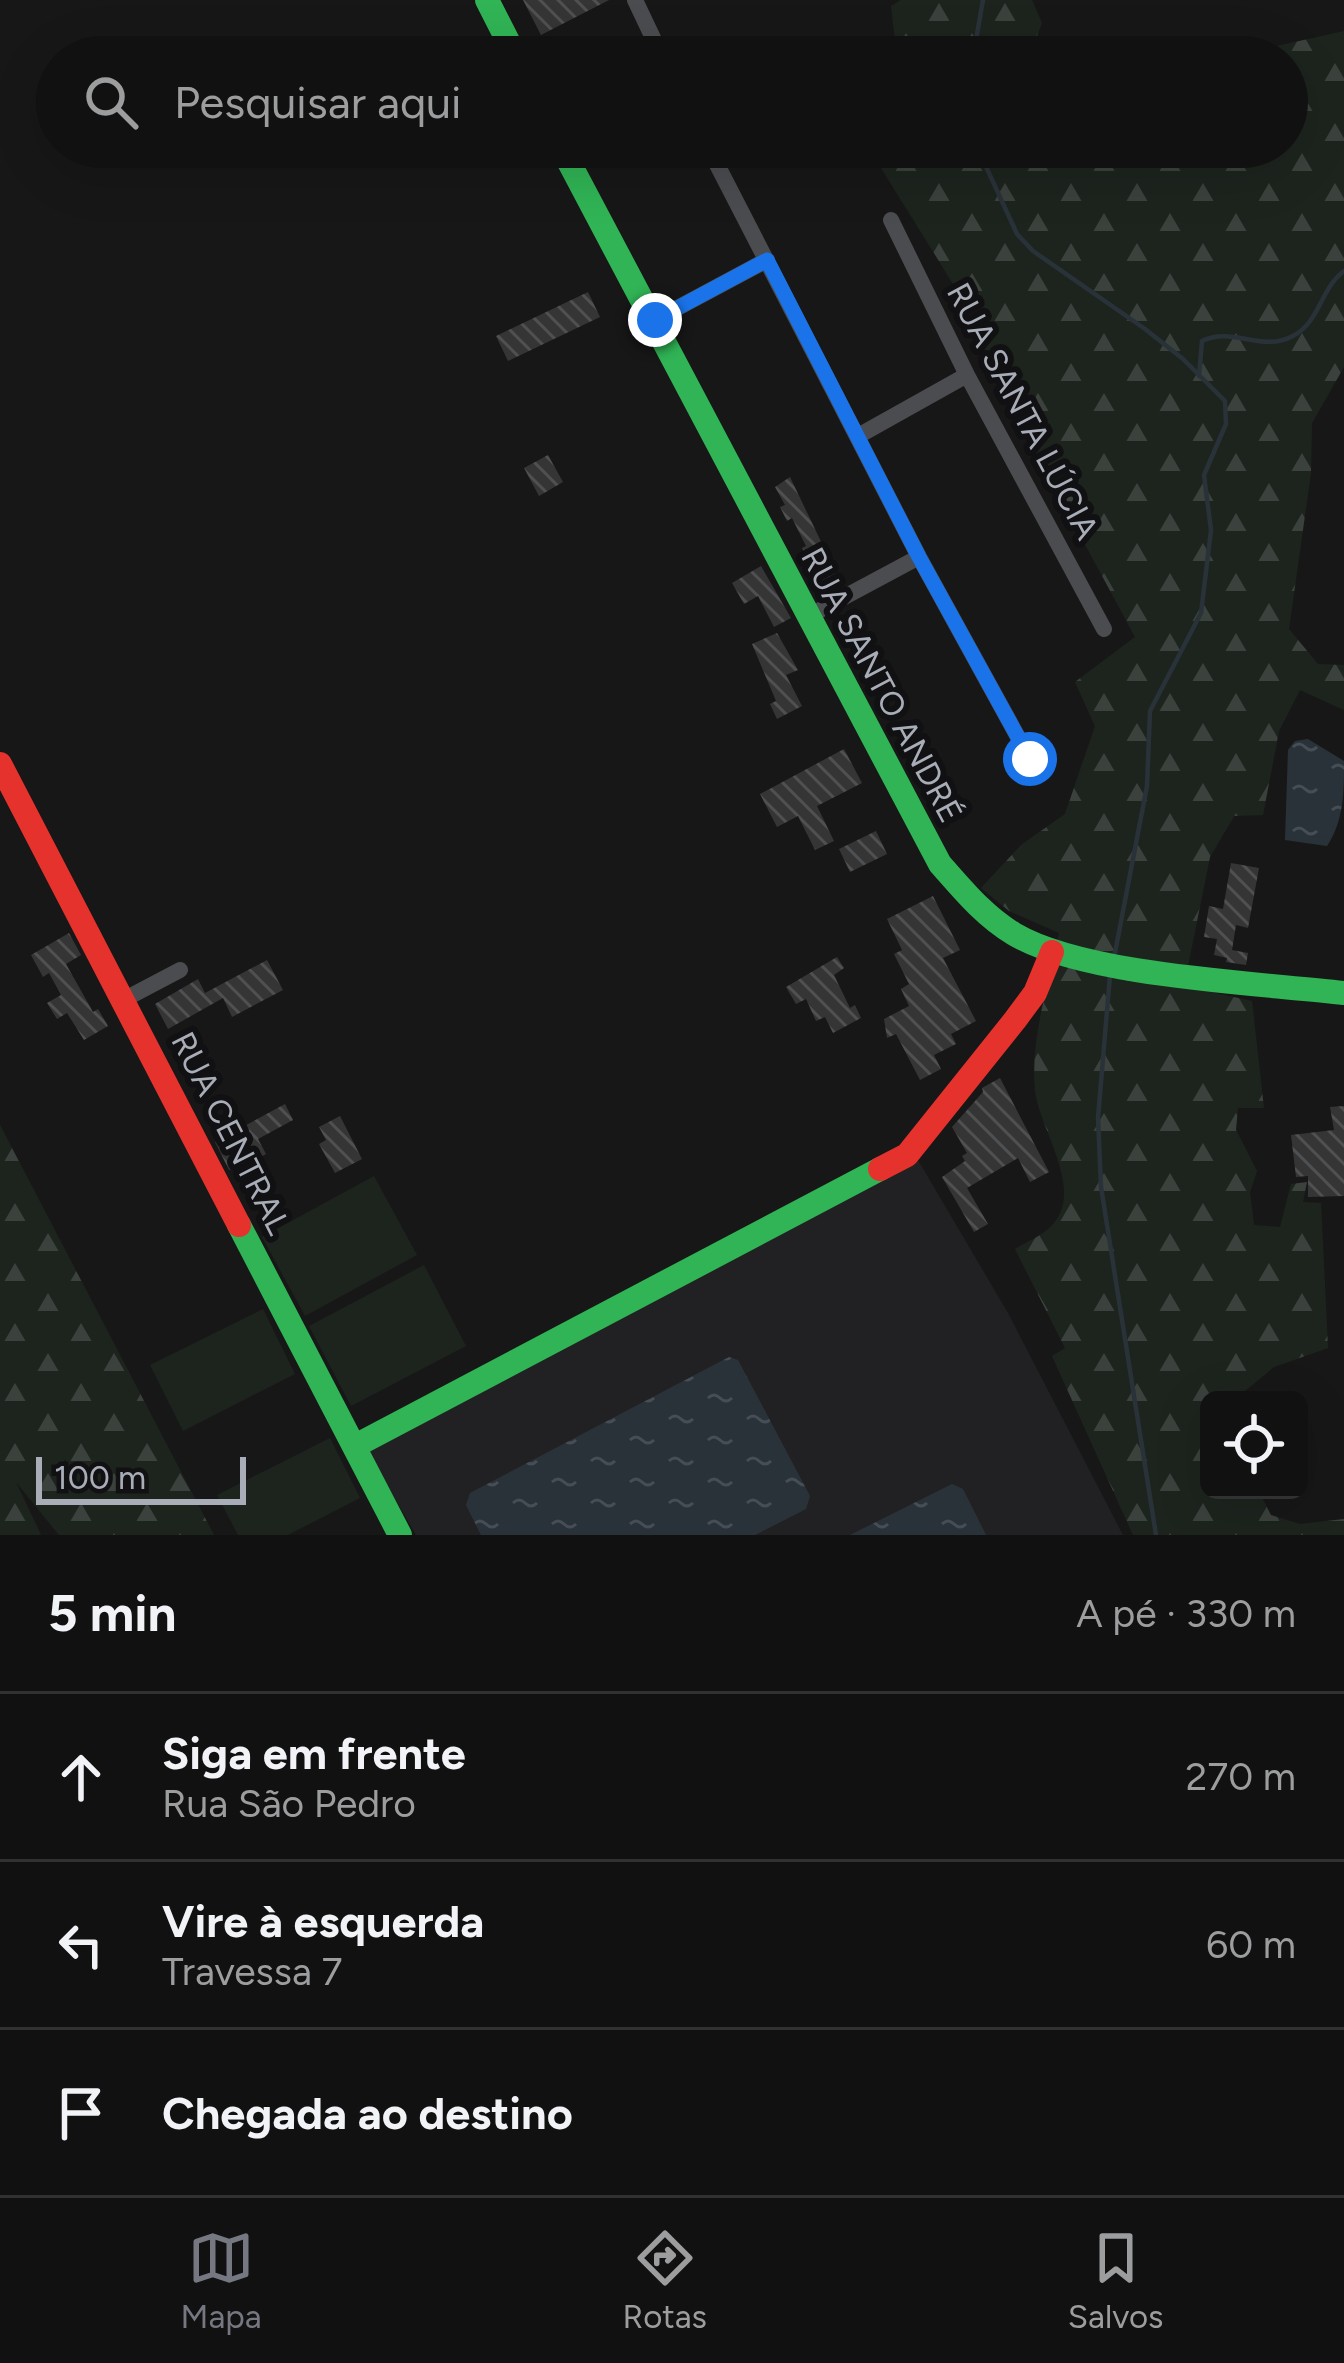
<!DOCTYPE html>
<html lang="pt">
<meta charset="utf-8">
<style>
:root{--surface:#111;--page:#1a1a1a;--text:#f1f3f6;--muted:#9c9d9f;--line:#303131;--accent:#757880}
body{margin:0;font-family:Figtree,sans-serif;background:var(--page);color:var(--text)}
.controls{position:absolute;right:36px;bottom:36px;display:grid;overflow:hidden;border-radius:18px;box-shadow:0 12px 48px #0002}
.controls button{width:108px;height:108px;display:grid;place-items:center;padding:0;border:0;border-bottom:3px solid var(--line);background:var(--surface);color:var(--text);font:60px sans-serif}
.scale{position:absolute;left:36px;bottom:30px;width:210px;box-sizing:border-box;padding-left:12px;border:6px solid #a8adb8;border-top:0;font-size:33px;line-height:42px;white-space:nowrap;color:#a8adb8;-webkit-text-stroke:9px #111113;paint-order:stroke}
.stop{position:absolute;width:36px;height:36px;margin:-27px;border:9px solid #1a73e8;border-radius:50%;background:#fff}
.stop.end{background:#1a73e8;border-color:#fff;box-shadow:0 3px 12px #0008}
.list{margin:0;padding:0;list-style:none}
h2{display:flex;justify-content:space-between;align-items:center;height:156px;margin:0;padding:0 48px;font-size:51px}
h2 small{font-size:39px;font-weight:400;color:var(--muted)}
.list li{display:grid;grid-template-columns:78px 1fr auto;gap:36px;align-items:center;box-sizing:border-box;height:168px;padding:0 48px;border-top:3px solid var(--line)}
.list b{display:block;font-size:45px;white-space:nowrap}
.list p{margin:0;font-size:39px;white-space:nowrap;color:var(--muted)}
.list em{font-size:39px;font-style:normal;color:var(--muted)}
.icon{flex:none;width:66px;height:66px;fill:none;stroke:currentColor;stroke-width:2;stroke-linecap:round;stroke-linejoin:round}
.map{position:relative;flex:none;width:1344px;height:1535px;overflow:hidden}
.search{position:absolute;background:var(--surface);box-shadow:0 12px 48px #0002;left:36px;right:36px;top:36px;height:132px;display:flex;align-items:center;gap:30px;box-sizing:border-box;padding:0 42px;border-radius:66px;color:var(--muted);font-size:45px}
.sheet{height:660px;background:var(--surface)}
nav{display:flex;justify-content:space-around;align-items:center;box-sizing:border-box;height:168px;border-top:3px solid var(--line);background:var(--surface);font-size:33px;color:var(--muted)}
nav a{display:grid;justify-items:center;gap:6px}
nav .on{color:var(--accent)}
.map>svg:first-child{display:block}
.built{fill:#212123}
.forest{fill:url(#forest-firs)}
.park{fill:#1d241e}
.water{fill:url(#water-ripples)}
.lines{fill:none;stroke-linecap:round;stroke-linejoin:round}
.stream{stroke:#2a3239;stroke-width:4.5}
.building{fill:url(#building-back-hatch)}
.street{stroke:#4b4c50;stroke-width:16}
.fast{stroke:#30b455;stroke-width:24}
.jam{stroke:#e5322d;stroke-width:24}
.route{stroke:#1a73e8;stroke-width:15}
.labels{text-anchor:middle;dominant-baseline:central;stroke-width:12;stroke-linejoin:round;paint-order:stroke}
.street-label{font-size:33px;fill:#a8adb8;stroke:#111113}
</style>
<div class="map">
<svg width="1344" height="1535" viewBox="0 0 1344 1535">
<defs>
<pattern id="forest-firs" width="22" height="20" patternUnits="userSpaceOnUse" patternTransform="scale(3)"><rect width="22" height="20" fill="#1d241e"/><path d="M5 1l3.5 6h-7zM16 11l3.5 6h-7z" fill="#3b413d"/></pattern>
<pattern id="water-ripples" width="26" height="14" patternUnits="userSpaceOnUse" patternTransform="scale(3)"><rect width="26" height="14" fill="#2a3239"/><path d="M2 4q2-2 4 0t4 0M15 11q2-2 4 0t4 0" fill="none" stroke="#464d54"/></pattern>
<pattern id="building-back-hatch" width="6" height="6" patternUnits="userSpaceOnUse" patternTransform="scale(3)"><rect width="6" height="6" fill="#353536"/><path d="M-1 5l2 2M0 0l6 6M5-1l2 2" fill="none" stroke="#4f5051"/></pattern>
</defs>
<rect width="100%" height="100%" fill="#171717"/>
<path class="built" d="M918,1160L1008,1313L1123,1535H416L366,1449Z"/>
<path class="forest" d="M901,0H1032L1042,23L1029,57H897L891,6Z
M1344,31V367L1312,423L1311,473L1289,629L1318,664L1344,665V710L1300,690L1279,731L1263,815L1234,816L1210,857L1184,986L1252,1001L1264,1108H1238L1236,1130L1257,1171L1250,1192L1254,1225L1280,1227L1291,1184L1307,1182L1303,1202L1321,1203L1328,1348L1274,1367L1234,1400H1209V1490H1258L1271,1515L1300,1524L1344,1519V1535H1133L1052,1356L1065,1348L1015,1249C1025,1243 1037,1238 1047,1230C1090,1195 1039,1131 1035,1090C1030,1039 1049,983 1059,933L1009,911L981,888L1021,845L1065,814L1095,726L1075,682L1135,637L1005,396L955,287L868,147H1287V57H1227Z
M0,1125L214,1535H59L16,1482L41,1535H0Z"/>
<path class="park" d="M374,1176L417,1255L305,1316L262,1237Z
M424,1265L466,1346L351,1406L309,1326Z
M263,1309L295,1374L183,1431L150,1365Z
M330,1438L360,1498L288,1535H238L217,1495Z"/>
<path class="water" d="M1308,739L1344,761C1344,791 1344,821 1327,846L1285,840L1288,750L1295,741Z
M729,1357L738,1360L810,1496L806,1509L755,1535H481L466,1505L470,1493Z
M952,1484L963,1489L986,1535H850Z"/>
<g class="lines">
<path class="stream" d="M973,57L983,0
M977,147L1017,234L1033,251L1145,329L1183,359L1225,401L1226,424L1204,475L1211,530L1201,613L1150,711L1147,786L1114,958
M1199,376L1202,341C1233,326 1261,353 1293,336C1320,322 1320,289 1344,271
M1110,975L1098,1118L1101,1187L1156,1535"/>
</g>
<path class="building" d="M523,0H609L541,35Z
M588,292L600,317L508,361L496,336Z
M548,455L563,482L539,496L524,468Z
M790,477L839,579L824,587L802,548L806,546L792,518L787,521L780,507L785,505L775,487Z
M761,566L791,618L774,627L758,596L744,604L732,583Z
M777,633L798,670L786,675L802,706L777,719L770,704L776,701L752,644Z
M844,749L862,783L817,806L834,841L815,850L798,816L777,827L760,794Z
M876,831L887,854L850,872L839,849Z
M1231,863L1259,868L1248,928L1236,925L1232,950L1248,953L1246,965L1226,962L1227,958L1214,955L1217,939L1204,937L1209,906L1223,909Z
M933,896L960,950L943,958L976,1021L951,1034L956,1044L934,1055L941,1069L920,1080L896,1034L887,1038L884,1019L909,1006L901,989L909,984L894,954L902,950L887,919Z
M69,933L81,955L66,964L93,1012L98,1009L108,1026L84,1040L67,1013L57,1019L47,1003L61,995L49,973L43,977L31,955Z
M837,957L844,968L834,975L850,1008L855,1005L861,1018L833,1033L825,1017L816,1021L806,999L796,1004L786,987Z
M267,960L283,990L232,1017L223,998L168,1029L155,1004L198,979L205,993Z
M1000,1078L1049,1172L1030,1182L1018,1158L967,1188L988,1224L974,1232L942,1177L965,1161L962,1156L967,1153L952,1127L983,1092L982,1088Z
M285,1104L293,1120L258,1139L266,1154L236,1171L234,1168L229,1170L215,1142Z
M1344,1106V1196L1308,1197V1176L1296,1177L1291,1135L1334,1130L1330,1107Z
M340,1116L362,1159L335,1173L319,1144L326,1140L319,1127Z"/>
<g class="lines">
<path class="street" d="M635,0L662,57
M487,57L510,45
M708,147L919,557L1030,759
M891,220L967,375L1104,629
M655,320L767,260
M858,436L967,375
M807,617L919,557
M125,999L180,970"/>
<path class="fast" d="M487,0L516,57
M561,147L940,864C963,890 984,916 1014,934C1085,976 1257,983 1344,993
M239,1225L400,1535
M355,1446L880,1169"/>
<path class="jam" d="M0,764L239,1225
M880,1169L907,1155L1015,1020L1035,993L1052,952"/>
</g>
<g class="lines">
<path class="route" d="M655,320L767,260L919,557L1030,759"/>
</g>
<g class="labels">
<g class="street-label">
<text transform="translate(1023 411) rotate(62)">RUA SANTA LÚCIA</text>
<text transform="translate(882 685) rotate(62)">RUA SANTO ANDRÉ</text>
<text transform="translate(231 1133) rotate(63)">RUA CENTRAL</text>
</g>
</g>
</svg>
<div class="controls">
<button><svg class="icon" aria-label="locate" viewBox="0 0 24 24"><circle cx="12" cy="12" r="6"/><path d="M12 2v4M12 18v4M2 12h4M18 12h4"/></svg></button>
</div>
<div class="scale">100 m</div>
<div class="stop" style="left:1030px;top:759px"></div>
<div class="stop end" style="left:655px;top:320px"></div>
<div class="search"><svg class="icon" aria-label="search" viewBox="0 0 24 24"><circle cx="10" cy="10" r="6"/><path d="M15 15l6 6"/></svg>Pesquisar aqui</div>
</div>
<section class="sheet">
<h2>5 min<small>A pé · 330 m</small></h2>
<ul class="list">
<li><svg class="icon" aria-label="ahead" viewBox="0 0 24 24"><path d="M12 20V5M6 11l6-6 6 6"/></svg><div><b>Siga em frente</b><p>Rua São Pedro</p></div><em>270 m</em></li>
<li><svg class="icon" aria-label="left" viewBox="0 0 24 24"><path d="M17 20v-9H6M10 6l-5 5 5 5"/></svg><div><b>Vire à esquerda</b><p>Travessa 7</p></div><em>60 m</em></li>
<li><svg class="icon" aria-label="arrive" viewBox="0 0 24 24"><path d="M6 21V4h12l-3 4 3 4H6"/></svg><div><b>Chegada ao destino</b></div></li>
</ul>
</section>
<nav>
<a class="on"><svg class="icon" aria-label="map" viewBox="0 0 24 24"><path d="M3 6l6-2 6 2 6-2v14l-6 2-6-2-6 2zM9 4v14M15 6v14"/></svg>Mapa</a>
<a><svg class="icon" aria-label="directions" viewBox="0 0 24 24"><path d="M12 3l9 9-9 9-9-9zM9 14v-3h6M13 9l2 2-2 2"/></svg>Rotas</a>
<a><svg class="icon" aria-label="saved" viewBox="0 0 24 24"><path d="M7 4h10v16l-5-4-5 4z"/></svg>Salvos</a>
</nav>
